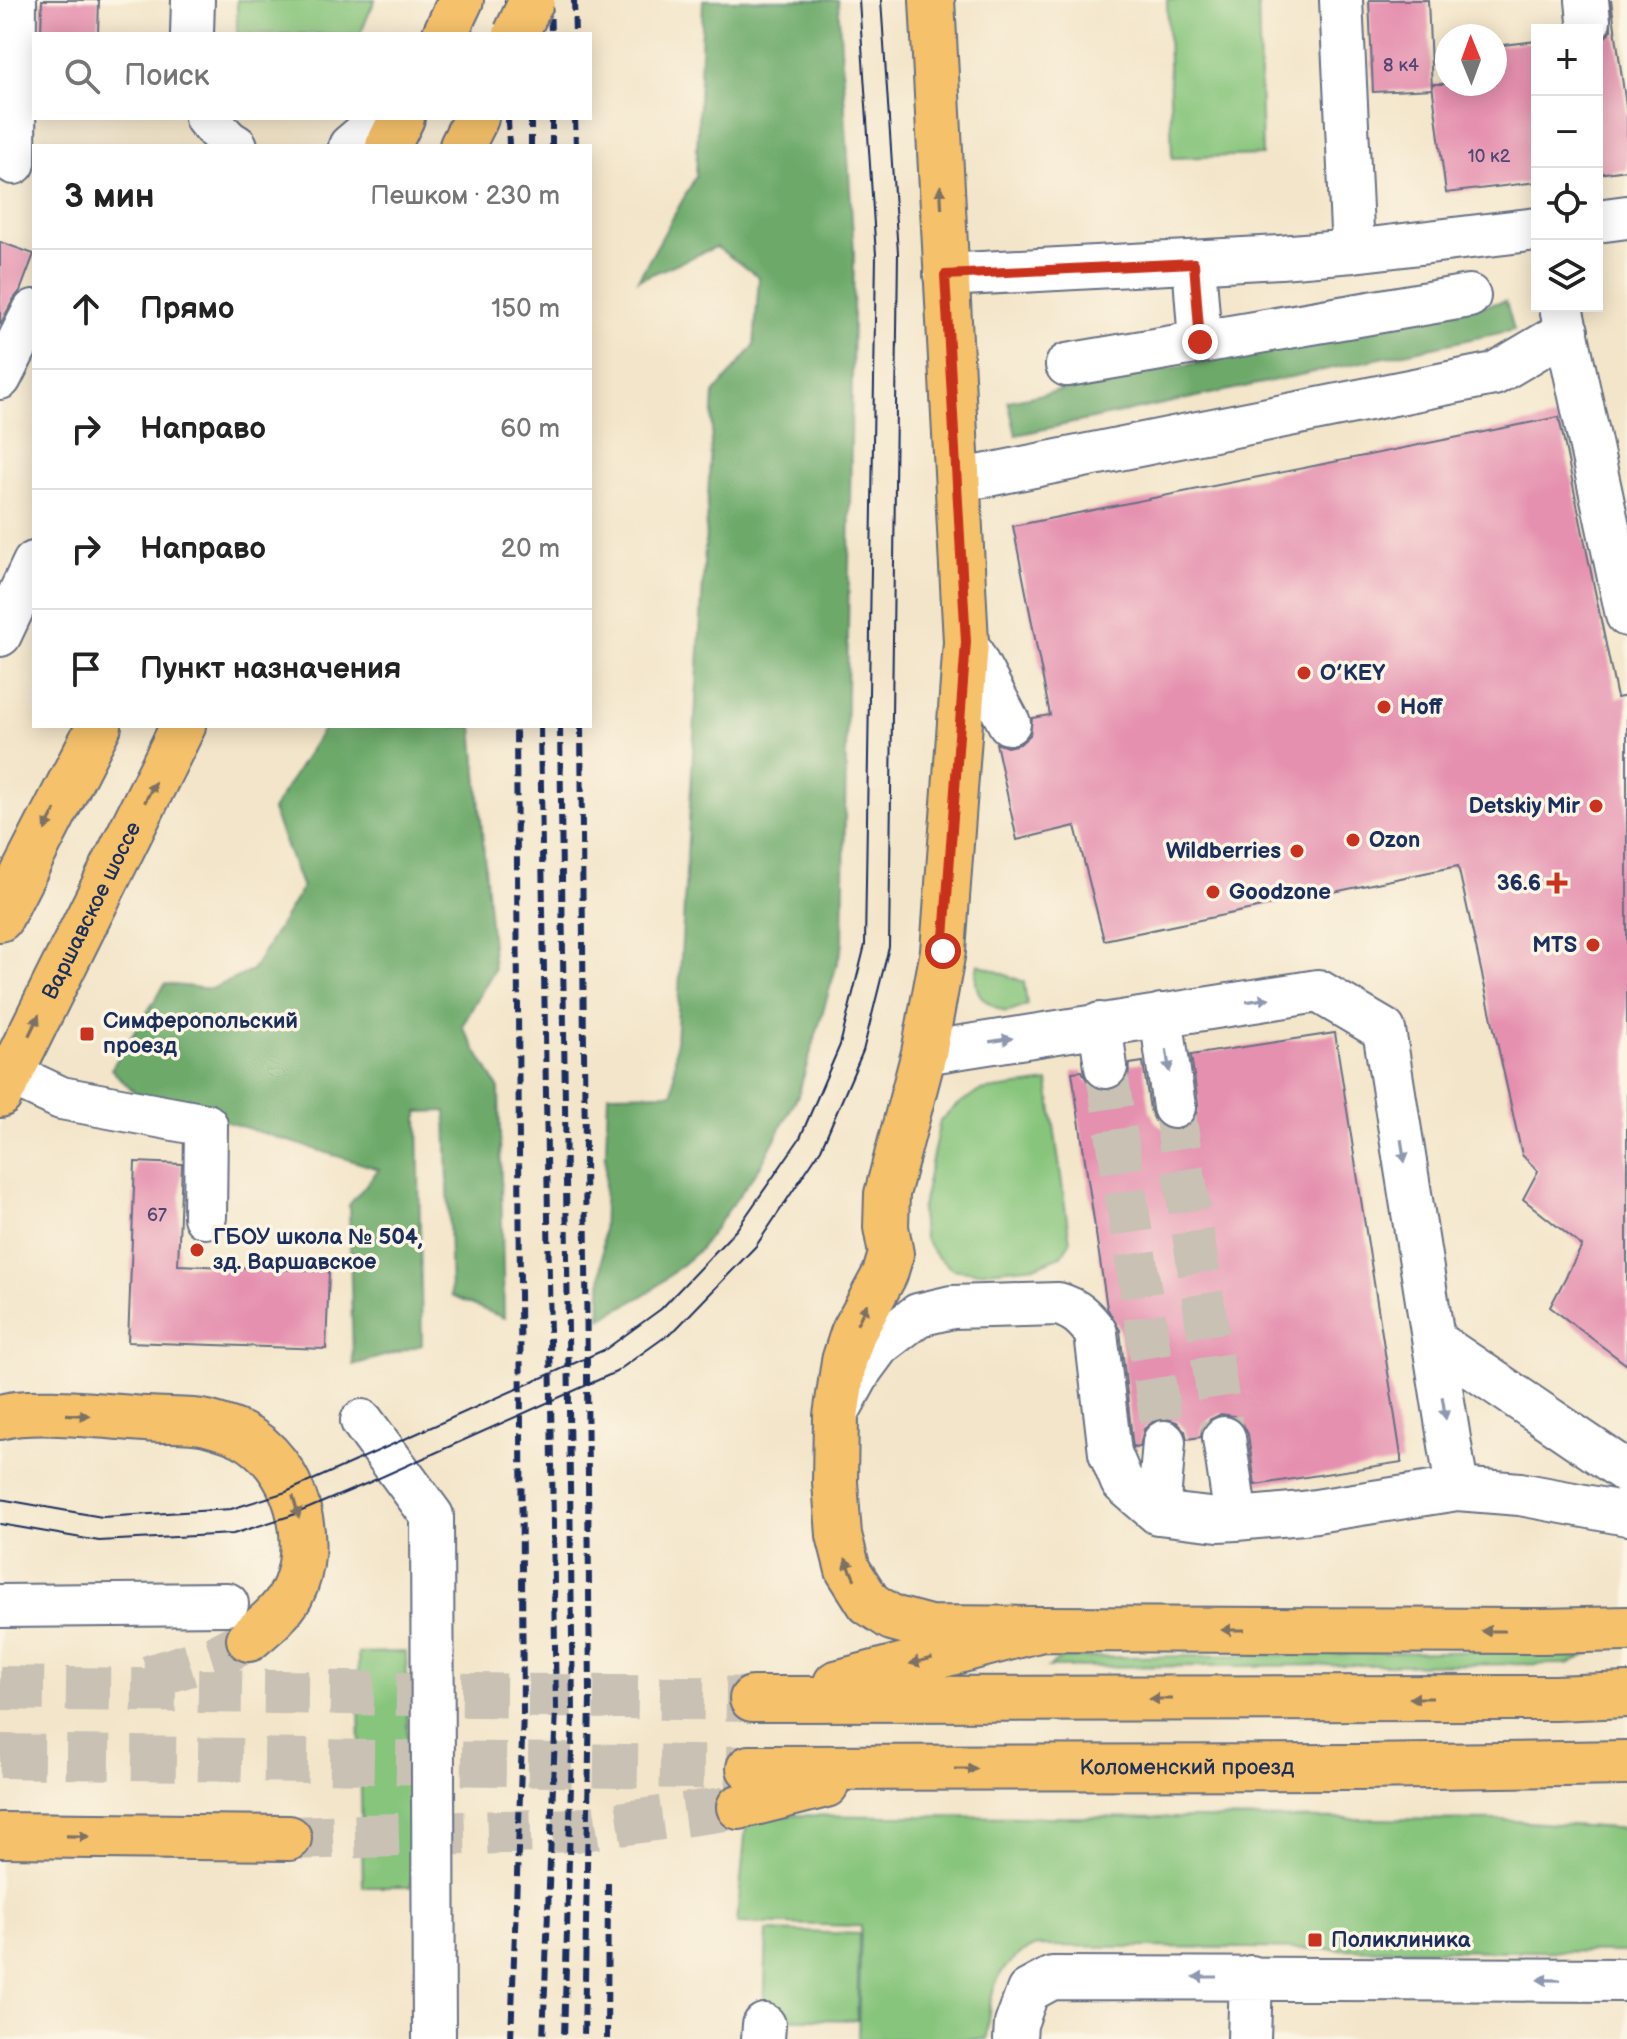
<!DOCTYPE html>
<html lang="ru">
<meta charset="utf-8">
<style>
:root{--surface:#fff;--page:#f6f6f6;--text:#222;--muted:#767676;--line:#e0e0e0}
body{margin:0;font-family:"Balsamiq Sans",sans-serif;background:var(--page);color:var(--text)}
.controls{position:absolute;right:24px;top:24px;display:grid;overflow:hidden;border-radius:0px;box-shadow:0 4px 20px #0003}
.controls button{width:72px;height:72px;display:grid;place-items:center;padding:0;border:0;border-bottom:2px solid var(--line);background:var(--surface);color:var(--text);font:40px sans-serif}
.compass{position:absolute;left:1435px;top:24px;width:72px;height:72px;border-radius:50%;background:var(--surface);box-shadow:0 4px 20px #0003;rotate:359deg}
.stop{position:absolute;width:24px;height:24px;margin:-18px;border:6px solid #c8321e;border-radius:50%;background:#fff}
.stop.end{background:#c8321e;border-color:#fff;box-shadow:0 2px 8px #0008}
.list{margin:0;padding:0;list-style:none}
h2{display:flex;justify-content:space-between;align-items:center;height:104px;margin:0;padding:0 32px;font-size:34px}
h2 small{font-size:26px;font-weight:400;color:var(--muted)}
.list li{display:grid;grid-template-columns:52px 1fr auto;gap:24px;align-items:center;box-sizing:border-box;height:120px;padding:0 32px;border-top:2px solid var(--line)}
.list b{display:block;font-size:30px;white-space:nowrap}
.list em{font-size:26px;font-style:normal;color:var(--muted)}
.icon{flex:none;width:44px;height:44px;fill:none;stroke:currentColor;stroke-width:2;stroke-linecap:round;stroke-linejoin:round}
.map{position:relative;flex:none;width:1627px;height:2039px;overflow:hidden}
.search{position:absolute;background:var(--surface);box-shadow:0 4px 20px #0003;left:32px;top:32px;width:560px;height:88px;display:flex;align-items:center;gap:20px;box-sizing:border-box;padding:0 28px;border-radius:0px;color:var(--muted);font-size:30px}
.panel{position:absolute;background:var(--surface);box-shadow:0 4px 20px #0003;left:32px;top:144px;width:560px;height:584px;border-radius:0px}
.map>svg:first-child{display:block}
.green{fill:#87c57b;stroke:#517a6c;stroke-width:2}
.forest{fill:#6daa6b;stroke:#446c64;stroke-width:2}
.building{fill:#e590af}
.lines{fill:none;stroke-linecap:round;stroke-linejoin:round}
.minor-tunnel{stroke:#c8c1b4;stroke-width:42;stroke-dasharray:42 21;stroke-linecap:butt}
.major-tunnel{stroke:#c8c1b4;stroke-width:44;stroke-dasharray:44 22;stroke-linecap:butt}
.minor-casing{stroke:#676f83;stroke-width:46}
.major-casing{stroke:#676f83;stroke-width:48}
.minor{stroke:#fff;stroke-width:42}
.major{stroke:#f5c16b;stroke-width:44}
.tram{stroke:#1b2f5e;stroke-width:2}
.rail{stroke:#1b2f5e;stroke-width:6;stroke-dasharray:12 6;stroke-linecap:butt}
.major-bridge-casing{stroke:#676f83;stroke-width:48;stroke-linecap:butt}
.major-bridge{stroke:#f5c16b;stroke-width:44}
.oneway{fill:#7d7164}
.oneway2{fill:#8d97ae}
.route{stroke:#c8321e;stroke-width:10}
.poi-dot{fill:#c8321e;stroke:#fcf5e5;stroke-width:3}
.labels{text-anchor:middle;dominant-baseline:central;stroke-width:7;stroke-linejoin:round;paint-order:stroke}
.number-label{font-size:18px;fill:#4e4772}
.poi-label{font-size:22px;font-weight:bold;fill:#1b2f5e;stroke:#fcf5e5;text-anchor:start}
.street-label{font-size:22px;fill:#1b2f5e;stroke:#fcf5e5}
</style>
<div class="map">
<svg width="1627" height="2039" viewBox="0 0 1627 2039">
<rect width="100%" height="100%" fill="#fcf5e5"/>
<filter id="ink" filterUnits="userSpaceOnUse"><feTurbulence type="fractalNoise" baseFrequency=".0125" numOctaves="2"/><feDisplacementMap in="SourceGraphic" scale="16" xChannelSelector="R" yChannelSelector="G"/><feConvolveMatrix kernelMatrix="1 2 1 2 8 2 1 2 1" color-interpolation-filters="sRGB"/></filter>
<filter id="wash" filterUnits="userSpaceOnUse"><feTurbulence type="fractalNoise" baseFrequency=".006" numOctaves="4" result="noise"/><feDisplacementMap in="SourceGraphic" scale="32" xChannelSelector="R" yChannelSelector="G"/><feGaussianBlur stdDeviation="1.8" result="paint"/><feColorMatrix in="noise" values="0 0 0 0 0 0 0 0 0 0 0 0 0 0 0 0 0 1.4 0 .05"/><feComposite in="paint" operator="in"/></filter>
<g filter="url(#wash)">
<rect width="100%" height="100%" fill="#f3e5c9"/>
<path class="green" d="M237,0H375L360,34H237Z
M1167,0H1258L1262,155L1172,158Z
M978,964L1024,982L1027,1005L1006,1012C981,1002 971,992 978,964Z
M1048,1082L1070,1242L1061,1256L1037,1266L976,1272L952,1269L935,1255L923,1236L921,1212L940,1121L958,1104L980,1091Z
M1560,1650L1589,1654L1568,1664L1049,1667L1061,1658Z
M406,1652L411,1887H363L358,1653Z
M747,1815L1500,1820L1627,1829V1952L1036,1946C993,1963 988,1998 987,2039H858L861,1926L737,1923Z
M767,1931L859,1934L857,2020L764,2018Z"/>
<path class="forest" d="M703,0H838L854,251L843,944L798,1095L762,1164L699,1250L650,1292L600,1319L608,1094L673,1093L714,394L754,346L759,277L716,247L638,280L696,176Z
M1506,301L1514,330L1016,435L1008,401Z
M325,726H473L494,970L462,1026L499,1089L504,1318L451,1296L446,1111L418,1112L422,1345L353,1365L349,1205L379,1169L136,1094L111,1069L165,984L211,989L252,971L302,888L272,810Z"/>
<g id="blocks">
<path class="building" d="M42,0H99L98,34H41Z
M1369,0H1428L1432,89L1373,92Z
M1611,0L1627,113V170L1597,174V43L1603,40L1611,30Z
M1537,41V182L1446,193L1432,84H1495V46Z
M0,242L34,254L20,291L13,300L0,325Z
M1559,417L1617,698L1627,696V1365L1550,1307L1582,1246L1523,1199L1538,1171L1522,1155L1458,866L1104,940L1075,826L1017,840L996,743L1007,747L1020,744L1030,735L1032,718L1050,715L1013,526Z
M1335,1033L1402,1462L1255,1485L1248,1434L1243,1424L1234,1416L1221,1414L1209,1420L1202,1428L1201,1437L1187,1439L1185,1431L1177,1422L1165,1418L1155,1420L1144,1429L1140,1446L1133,1447L1120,1330L1107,1308L1072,1072L1082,1071L1087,1081L1096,1089L1110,1091L1120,1086L1128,1077L1130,1064L1143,1062L1150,1110L1155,1121L1164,1129L1178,1131L1189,1125L1196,1115L1198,1104L1191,1055Z
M135,1162L182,1164L178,1265L329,1271L326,1349L128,1342Z"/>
</g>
</g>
<g filter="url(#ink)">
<use href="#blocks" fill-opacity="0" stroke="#676f83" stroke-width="2"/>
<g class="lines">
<path class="minor-tunnel" d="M1106,1067L1164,1442
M1174,1107L1224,1438"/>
<path class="major-tunnel" d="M148,1677L215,1657L249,1639
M0,1688L752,1699
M0,1756L749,1768
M289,1838L576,1830L739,1807"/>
<defs>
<path id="minor" d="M1341,0L1353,251
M1587,0L1589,21
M192,34L193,0
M206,118L228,141L236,146
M350,146L383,118
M14,163L15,0
M1597,221L1627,217
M1194,263L1200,342
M945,275L1280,257L1353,251L1537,229
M1561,307L1627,615
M1067,365L1469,296
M0,378L34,311
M958,481L1494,374L1567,331
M0,635L34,563
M966,642L1009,723
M1161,1015L1174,1107
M1100,1024L1106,1067
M924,1053L1318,991L1384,1030L1457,1489
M10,1074L61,1098L206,1125L205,1217
M1434,1341L1627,1472
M840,1408L862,1368L879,1345L918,1315L952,1307L1058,1304C1076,1309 1085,1318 1096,1333L1110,1453L1122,1482L1158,1513L1218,1520L1236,1519L1303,1513L1457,1489L1520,1494L1627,1514
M362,1421L432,1516L434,2039
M1224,1438L1236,1519
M1158,1513L1164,1442
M0,1606L227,1604
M763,2039L764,2025
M1015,2039L1016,2024L1028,1991L1052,1978L1627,1980
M1249,2039L1251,1977"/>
<g id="major">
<path d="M932,0L966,642L943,951L924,1053L887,1194L886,1227L891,1254L885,1274L853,1333L844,1361L836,1416L835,1482L839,1535L848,1570L869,1603L892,1618L929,1628L1042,1629"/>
<path d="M445,34L461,0"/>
<path d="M388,146L402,118"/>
<path d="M462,146L476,118"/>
<path d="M0,919L99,726"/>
<path id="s1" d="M0,1095L183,726"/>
<path d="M0,1417C33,1407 109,1417 146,1419C166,1421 188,1419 207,1423C218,1426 232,1430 242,1435C296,1462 318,1543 291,1595C281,1613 264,1626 249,1639"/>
<path d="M836,1683L1042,1629L1542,1631L1627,1629"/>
<path d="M752,1699L1555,1698L1627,1695"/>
<path id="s2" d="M749,1768L1360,1767L1627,1763"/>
<path d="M739,1807L826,1785"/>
<path d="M0,1835L289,1838"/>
</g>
</defs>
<use href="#minor" class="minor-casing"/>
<use href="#major" class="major-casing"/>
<use href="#minor" class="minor"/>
<use href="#major" class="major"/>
<path class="tram" d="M0,1499L102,1517L231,1509L286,1492L606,1349L661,1309L737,1229L800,1138L840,1045L865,945L876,255L859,0
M0,1524L99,1541L233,1534L290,1516L368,1483L616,1372L676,1329L756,1246L821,1149L863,1051L889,947L898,253L881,0"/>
<path class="rail" d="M507,0V34
M529,0V34
M550,0L551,34
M574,0L575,34
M508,118L509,146
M531,118V146
M552,118V146
M575,118L576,146
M540,726L556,1708L543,2039
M560,726L573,1712L564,2039
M581,726L590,1696L584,2039
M511,2039L523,1713L516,726
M607,2039L608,1880"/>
<defs>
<path id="major-bridge" d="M516,34L532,0"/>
</defs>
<use href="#major-bridge" class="major-bridge-casing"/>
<use href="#major-bridge" class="major-bridge"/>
</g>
<defs><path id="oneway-solid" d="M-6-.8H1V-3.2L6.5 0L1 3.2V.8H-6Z" transform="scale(2)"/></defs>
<g class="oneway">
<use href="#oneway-solid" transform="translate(941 197) rotate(-93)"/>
<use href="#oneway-solid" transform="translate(150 792) rotate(-63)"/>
<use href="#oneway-solid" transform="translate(50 820) rotate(117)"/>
<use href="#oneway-solid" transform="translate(34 1025) rotate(-64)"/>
<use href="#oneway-solid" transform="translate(862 1314) rotate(-64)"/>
<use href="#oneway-solid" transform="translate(78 1415) rotate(3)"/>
<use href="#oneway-solid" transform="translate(296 1507) rotate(74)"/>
<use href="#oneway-solid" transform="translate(850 1569) rotate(-114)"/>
<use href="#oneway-solid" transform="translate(1233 1630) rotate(-180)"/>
<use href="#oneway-solid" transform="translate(1493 1631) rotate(-180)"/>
<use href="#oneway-solid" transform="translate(921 1661) rotate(165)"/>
<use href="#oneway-solid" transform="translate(1421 1698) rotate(180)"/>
<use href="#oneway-solid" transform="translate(1161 1699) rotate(180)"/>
<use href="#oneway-solid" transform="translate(966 1769)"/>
<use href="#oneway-solid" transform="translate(78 1836) rotate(1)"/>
</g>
<g class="oneway2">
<use href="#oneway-solid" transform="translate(1258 1000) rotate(-9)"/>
<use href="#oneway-solid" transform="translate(1001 1040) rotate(-9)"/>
<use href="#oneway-solid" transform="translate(1168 1061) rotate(82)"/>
<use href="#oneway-solid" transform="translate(1403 1151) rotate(81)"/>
<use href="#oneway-solid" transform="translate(1444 1408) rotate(81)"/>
<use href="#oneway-solid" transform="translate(1205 1977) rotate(180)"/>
<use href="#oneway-solid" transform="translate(1549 1980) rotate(-179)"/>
</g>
</g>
<g class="lines" filter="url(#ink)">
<path class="route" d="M943,951L966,642L945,275L1194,263L1200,342"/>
</g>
<g class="poi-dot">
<circle cx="1304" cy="673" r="8"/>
<circle cx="1384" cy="707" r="8"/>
<circle cx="1596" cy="806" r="8"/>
<circle cx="1353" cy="840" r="8"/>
<circle cx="1297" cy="851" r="8"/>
<path d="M1553 871h8v8h8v8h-8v8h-8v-8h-8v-8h8z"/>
<circle cx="1213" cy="892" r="8"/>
<circle cx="1593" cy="945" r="8"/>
<rect x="79" y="1026" width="16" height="16" rx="4"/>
<circle cx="197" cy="1250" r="8"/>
<rect x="1307" y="1932" width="16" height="16" rx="4"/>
</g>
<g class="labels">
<g class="number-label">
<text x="1401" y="65">8 к4</text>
<text x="1489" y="156">10 к2</text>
<text x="157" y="1215">67</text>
</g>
<g class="poi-label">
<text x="1320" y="673">O’KEY</text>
<text x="1400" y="707">Hoff</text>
<text x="1580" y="806" text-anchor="end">Detskiy Mir</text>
<text x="1369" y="840">Ozon</text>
<text x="1281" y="851" text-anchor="end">Wildberries</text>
<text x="1541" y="883" text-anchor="end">36.6</text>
<text x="1229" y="892">Goodzone</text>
<text x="1577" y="945" text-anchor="end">MTS</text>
<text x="103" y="1021">Симферопольский<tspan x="103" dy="25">проезд</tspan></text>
<text x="213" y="1237">ГБОУ школа № 504,<tspan x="213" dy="25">зд. Варшавское</tspan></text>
<text x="1331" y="1940">Поликлиника</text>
</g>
<g class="street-label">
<text stroke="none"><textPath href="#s1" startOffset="206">Варшавское шоссе</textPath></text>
<text stroke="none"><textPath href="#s2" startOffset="438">Коломенский проезд</textPath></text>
</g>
</g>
</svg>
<div class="controls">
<button>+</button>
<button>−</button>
<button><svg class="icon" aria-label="locate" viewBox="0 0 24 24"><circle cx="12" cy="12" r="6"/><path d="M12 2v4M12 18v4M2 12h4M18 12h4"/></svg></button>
<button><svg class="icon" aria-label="layers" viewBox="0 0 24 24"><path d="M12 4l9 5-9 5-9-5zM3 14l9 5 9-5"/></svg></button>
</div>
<svg class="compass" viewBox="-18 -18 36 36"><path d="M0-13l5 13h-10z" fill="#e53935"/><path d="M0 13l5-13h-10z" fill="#767676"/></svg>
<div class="stop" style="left:943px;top:951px"></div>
<div class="stop end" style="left:1200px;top:342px"></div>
<div class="search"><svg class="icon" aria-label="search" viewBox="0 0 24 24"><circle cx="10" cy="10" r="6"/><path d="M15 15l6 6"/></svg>Поиск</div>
<section class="panel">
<h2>3 мин<small>Пешком · 230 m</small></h2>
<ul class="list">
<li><svg class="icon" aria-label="ahead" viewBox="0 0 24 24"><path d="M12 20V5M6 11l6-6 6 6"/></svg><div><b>Прямо</b></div><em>150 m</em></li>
<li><svg class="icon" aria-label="right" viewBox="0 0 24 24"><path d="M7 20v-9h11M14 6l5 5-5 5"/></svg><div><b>Направо</b></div><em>60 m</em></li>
<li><svg class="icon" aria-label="right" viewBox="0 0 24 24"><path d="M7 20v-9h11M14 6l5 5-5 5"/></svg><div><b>Направо</b></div><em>20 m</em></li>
<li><svg class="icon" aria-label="arrive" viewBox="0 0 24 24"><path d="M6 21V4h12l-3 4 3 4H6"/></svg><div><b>Пункт назначения</b></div></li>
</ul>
</section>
</div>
